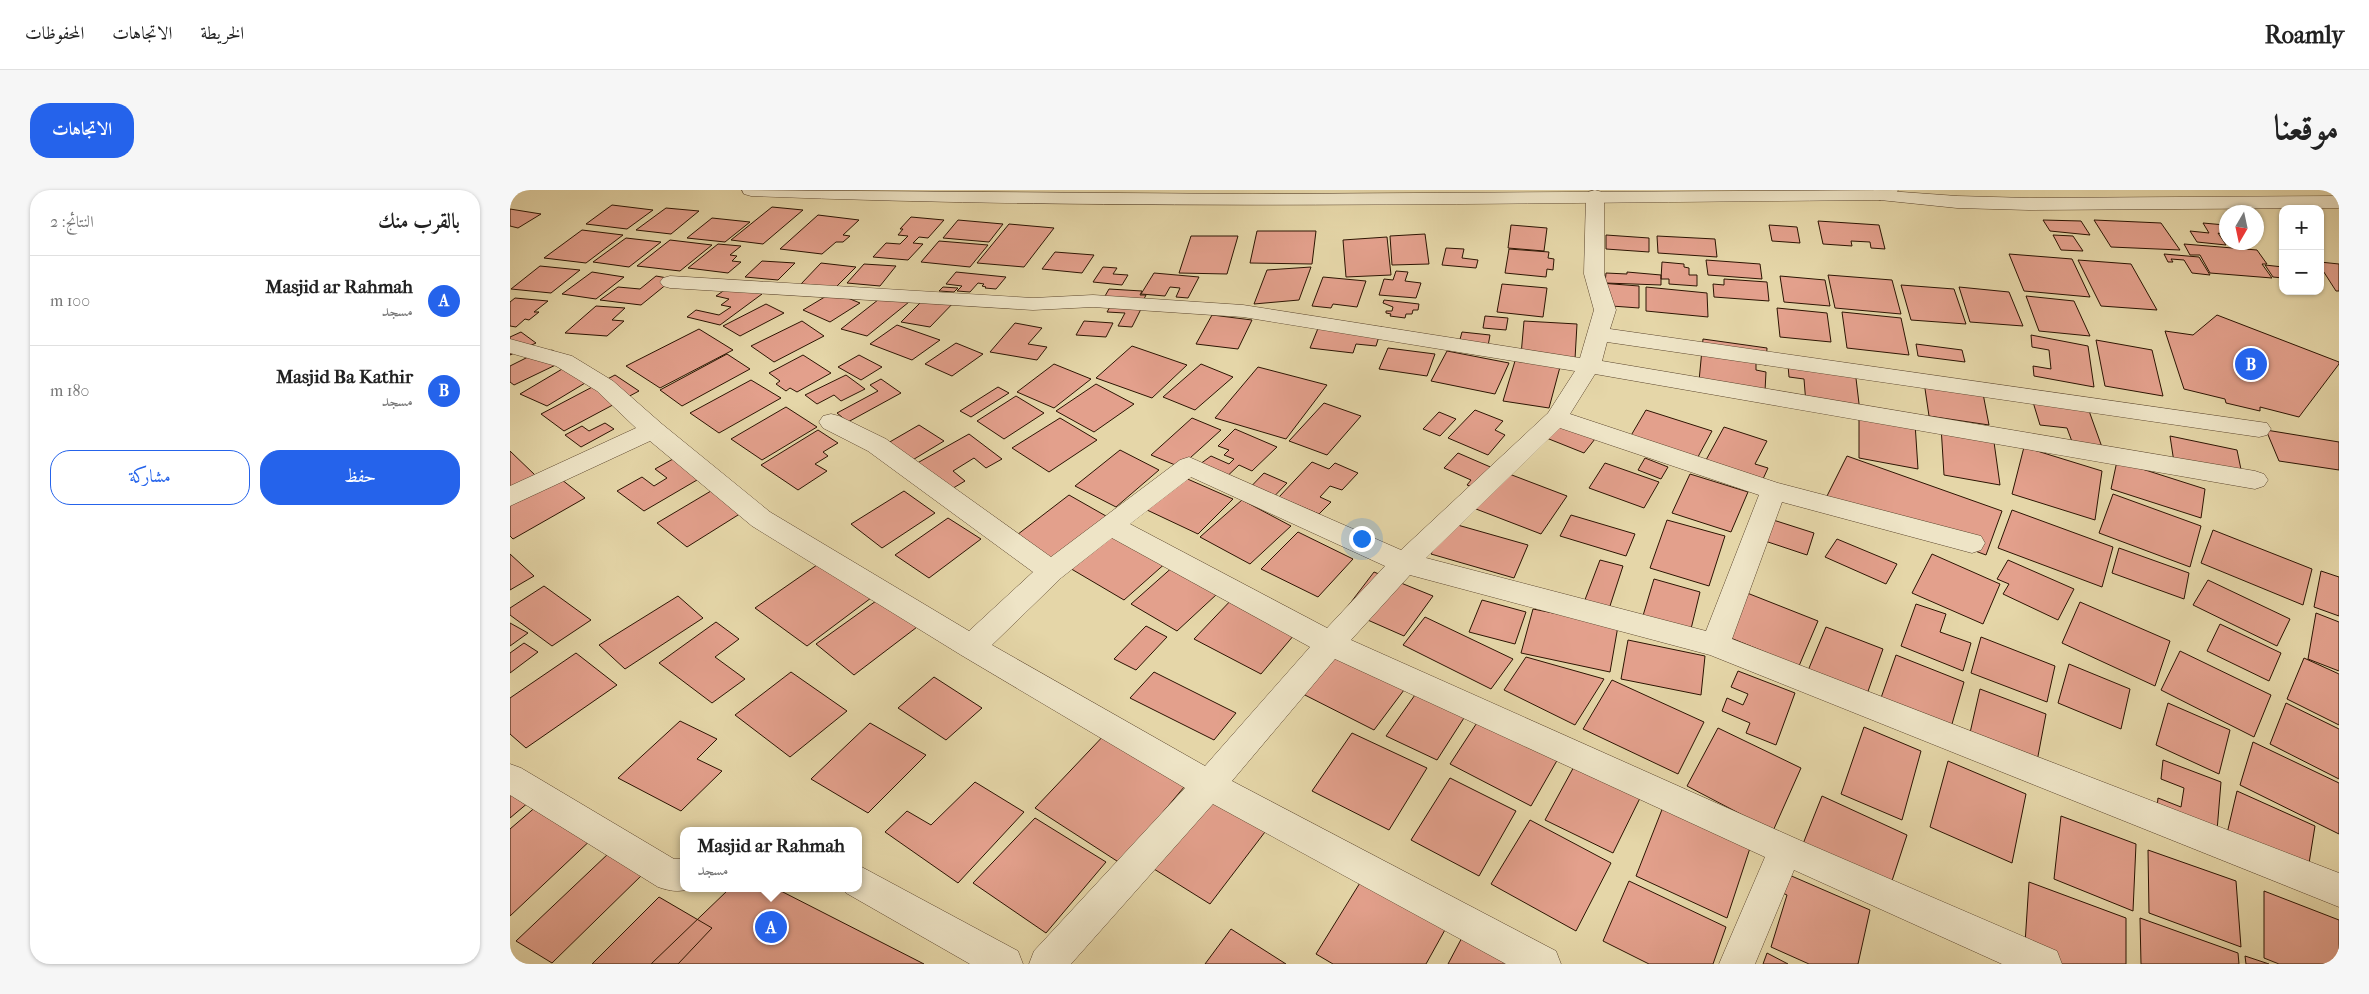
<!DOCTYPE html>
<html lang="ar">
<meta charset="utf-8">
<style>
:root{--surface:#fff;--page:#f6f6f6;--text:#222;--muted:#767676;--line:#e0e0e0;--accent:#2563eb}
body{margin:0;font-family:"IM FELL French Canon",Amiri,serif;background:var(--page);color:var(--text);direction:rtl}
.controls{position:absolute;right:15px;top:15px;display:grid;overflow:hidden;border-radius:10px;box-shadow:0 1px 4px #0004}
.controls button{width:45px;height:45px;display:grid;place-items:center;padding:0;border:0;border-bottom:1px solid var(--line);background:var(--surface);color:var(--text);font:25px sans-serif}
.compass{position:absolute;left:1709px;top:15px;width:45px;height:45px;border-radius:50%;background:var(--surface);box-shadow:0 1px 4px #0004;rotate:189deg}
.you{position:absolute;left:851px;top:348px;width:18px;height:18px;margin:-12px;border:4px solid #fff;border-radius:50%;background:#1a73e8;box-shadow:0 0 0 8px #1a73e833}
.badge{display:grid;place-items:center;width:32px;height:32px;border-radius:50%;background:var(--accent);color:#fff;font-size:16px;font-weight:700}
.pin{position:absolute;translate:-50% -50%;border:2px solid #fff;box-shadow:0 1px 5px #0006}
.popup{position:absolute;left:170px;top:637px;width:182px;height:65px;box-sizing:border-box;display:grid;place-content:center;border-radius:10px;background:var(--surface);filter:drop-shadow(0 1px 4px #0005);font-size:16px;white-space:nowrap;color:var(--muted)}
.popup b{font-size:19px;color:var(--text)}
.popup::after{content:'';position:absolute;left:50%;top:100%;margin-left:-10px;border:10px solid transparent;border-top-color:var(--surface)}
.list{margin:0;padding:0;list-style:none}
h2{display:flex;justify-content:space-between;align-items:center;height:65px;margin:0;padding:0 20px;font-size:21px}
h2 small{font-size:16px;font-weight:400;color:var(--muted)}
.list li{display:grid;grid-template-columns:32px 1fr auto;gap:15px;align-items:center;box-sizing:border-box;height:90px;padding:0 20px;border-top:1px solid var(--line)}
.list b{display:block;font-size:19px;white-space:nowrap}
.list p{margin:0;font-size:16px;white-space:nowrap;color:var(--muted)}
.list em{font-size:16px;font-style:normal;color:var(--muted)}
.actions{display:flex;gap:10px;padding:15px 20px}
.actions a{flex:1;padding:11px 0;border:1px solid var(--accent);border-radius:20px;text-align:center;font-size:18px;color:var(--accent)}
.actions .main{background:var(--accent);color:#fff}
.map{position:relative;flex:none;width:1829px;height:774px;overflow:hidden;direction:ltr;border-radius:20px}
header{display:flex;align-items:center;gap:30px;box-sizing:border-box;height:70px;padding:0 25px;background:var(--surface);border-bottom:1px solid var(--line)}
header strong{font-size:24px}
nav{display:flex;gap:28px;margin-inline-start:auto;font-size:18px}
.intro{display:flex;align-items:center;justify-content:space-between;box-sizing:border-box;height:120px;padding:0 30px}
h1{margin:0;font-size:35px}
.button{padding:12px 22px;border-radius:20px;background:var(--accent);color:#fff;font-size:18px;font-weight:700}
main{display:flex;gap:30px;padding:0 30px}
aside{flex:1;background:var(--surface);border-radius:20px;box-shadow:0 1px 4px #0004}
.map>svg:first-child{display:block}
.building{fill:#e3a08c;stroke:#2c1402}
.lines{fill:none;stroke-linecap:round;stroke-linejoin:round}
.minor-casing{stroke:#5a442c;stroke-width:1}
.tertiary-casing{stroke:#5a442c;stroke-width:1}
.minor{fill:#eee4c6;fill-rule:evenodd}
.tertiary{fill:#eee4c6;fill-rule:evenodd}
</style>
<header>
<strong>Roamly</strong>
<nav><a>الخريطة</a><a>الاتجاهات</a><a>المحفوظات</a></nav>
</header>
<div class="intro"><h1>موقعنا</h1><a class="button">الاتجاهات</a></div>
<main>
<div class="map">
<svg width="1829" height="774" viewBox="0 0 1829 774">
<rect width="100%" height="100%" fill="#e5d6a8"/>
<filter id="stains"><feTurbulence type="fractalNoise" baseFrequency=".004" numOctaves="4"/><feColorMatrix values="0 0 0 0 .2 0 0 0 0 .09 0 0 0 0 .02 0 0 0 .5 -.17"/></filter>
<radialGradient id="worn" r=".72"><stop offset=".6" stop-color="#630" stop-opacity="0"/><stop offset="1" stop-color="#630" stop-opacity=".3"/></radialGradient>
<path class="building" d="M102,15L143,20L117,39L76,34Z
M262,17L293,20L253,54L221,50Z
M156,18L189,21L161,44L126,40Z
M0,19L31,24L8,38L0,36Z
M308,25L349,30L333,45L340,46L333,52H326L312,64L270,59Z
M401,27L434,30L418,48L409,47L403,53L413,54L398,70L363,67L376,53L390,54L398,46L388,45L393,39H390Z
M202,28L240,32L215,52L177,48Z
M448,30L493,34L479,52L433,48Z
M1533,30L1571,31L1580,45L1540,41Z
M1584,30L1651,33L1670,60L1601,57Z
M1308,31L1369,35L1375,59L1361,58L1360,52L1341,51L1342,56L1313,54Z
M1693,33L1715,35L1716,45L1708,43L1716,55L1687,52L1680,41L1699,43Z
M499,34L544,38L514,77L467,73Z
M1001,35L1037,38L1034,61L998,58Z
M1259,35L1287,37L1290,53L1262,51Z
M72,40L113,45L76,73L34,68Z
M747,41H806L802,74L740,73Z
M915,44L919,74L882,75L880,46Z
M1096,45L1139,48V62L1096,59Z
M1543,45L1563,46L1573,61L1551,60Z
M681,46H728L717,84L669,83Z
M1147,46L1205,49L1207,67L1148,63Z
M877,47L881,85L836,87L833,50Z
M116,48L151,52L119,77L83,72Z
M160,50L202,55L170,81L127,76Z
M429,51L478,55L460,77L411,72Z
M208,54L231,56L220,65L227,66L222,71L231,72L218,83L178,78Z
M1674,54L1747,60L1757,74H1752L1762,88L1700,83L1690,65H1680Z
M936,58L954,59L952,68L968,70L966,78L932,75Z
M999,59L1039,62L1038,68L1044,69L1043,80L1037,79L1036,87L995,83Z
M545,62L584,65L572,83L532,79Z
M1499,64L1562,69L1580,107L1514,101Z
M1654,64L1689,67L1700,85L1682,83L1674,70L1661,69L1663,72H1658Z
M1196,70L1250,74L1252,89L1198,85Z
M1568,70L1621,74L1647,120L1591,116Z
M252,71L285,73L268,90L235,87Z
M1152,72L1174,74V77L1179,78V85H1187V96L1159,94V89H1151Z
M1810,72L1829,74V101H1826L1810,76Z
M311,73L346,77L326,97L291,94Z
M354,74L386,76L370,96L337,93Z
M1755,75L1773,77V88L1763,87Z
M30,76L70,80L41,103L1,99Z
M593,77L607,78L603,84L618,85L612,95L583,92Z
M801,77L789,110L744,114L757,80Z
M886,81L898,82L895,91L911,93L906,108L869,105L874,89L883,90Z
M82,82L114,87L86,109L52,104Z
M446,82L496,87L486,99L475,98L476,97L472,96L474,94L468,93L460,102L447,101L452,96L436,94Z
M1117,82L1151,85V95L1095,93L1096,83L1117,84Z
M644,83L689,87L678,108L666,107L670,98L660,97L655,106L631,104Z
M1318,85L1382,90L1391,124L1325,118Z
M146,86L163,89L131,115L90,110L108,97L130,99Z
M1270,86L1315,90L1320,116L1274,112Z
M813,87L856,91L847,117L823,114L821,118L802,116Z
M1214,89L1257,92L1259,111L1204,107L1203,94L1214,95Z
M1090,93L1129,96V118L1088,115Z
M992,94L1037,98L1033,127L987,122Z
M1391,95L1444,99L1456,134L1401,130Z
M219,97L252,104L210,135L177,127L186,120L209,125L221,117L211,115L219,109L206,106Z
M433,97L448,98L444,102L429,101Z
M1136,97L1197,103L1198,127L1136,121Z
M1449,97L1499,102L1513,136L1460,132Z
M599,99L632,101L630,105H636L631,115L591,113Z
M323,102L350,113L320,132L293,120Z
M373,106L399,112L357,146L331,139Z
M1516,106L1564,111L1580,146L1529,141Z
M449,107L420,137L391,132L414,109Z
M5,108L38,111L24,122H29L19,130L15,129L6,137L0,136V112Z
M874,110L909,114L908,120H903L902,124H896L895,128L880,126L881,124L876,123V121H882L883,117L873,113Z
M256,114L274,123L230,146L213,136Z
M601,115L632,117L622,137L608,136L615,123L597,122Z
M86,116L115,118L102,130L114,131L97,146L55,143Z
M1267,118L1317,123L1321,152L1270,147Z
M1332,122L1391,128L1399,165L1337,158Z
M702,125L742,130L728,159L686,154Z
M1707,125L1829,172V174L1789,227L1750,217V221L1716,213L1715,209L1674,199L1655,141L1683,145Z
M975,126L998,128L996,140L973,138Z
M292,131L314,146L264,172L241,156Z
M574,131L603,133L596,147L566,145Z
M811,131L872,137L866,156L846,154L843,163L800,158Z
M1014,131L1067,134L1065,169L1011,165Z
M505,133L532,138L518,154L537,157L527,170L480,162Z
M387,135L430,150L402,170L360,154Z
M189,139L223,160L150,198L116,176Z
M11,142L26,153L0,165V147Z
M952,142L980,145L978,156L949,153Z
M1521,145L1578,156L1584,197L1524,186L1523,176L1541,179L1539,160L1522,157Z
M1193,149L1257,158L1256,175L1246,173V180L1256,182L1255,201L1189,191Z
M1586,150L1642,160L1653,206L1595,196Z
M446,153L473,164L442,186L415,174Z
M1406,154L1452,160L1455,172L1408,166Z
M622,156L677,175L642,208L586,188Z
M878,158L925,164L917,186L869,179Z
M42,160L56,170L4,195L0,192V176L24,164L27,167Z
M937,161L999,173L985,204L921,191Z
M217,164L240,179L172,216L150,200Z
M293,165L321,183L287,202L280,198L276,201L266,194L270,191L259,183Z
M349,165L372,177L351,190L328,177Z
M1005,171L1050,177L1039,218L993,211Z
M64,172L90,184L37,216L10,204Z
M544,174L581,189L544,218L507,202Z
M691,174L723,187L685,220L653,207Z
M1278,175L1345,180L1350,222L1296,214L1294,189L1279,187Z
M748,177L817,195L776,249L705,228Z
M105,185L129,201L54,241L31,224Z
M336,185L355,199L331,211L324,205L307,214L295,205Z
M1413,185L1471,193L1479,235L1419,226Z
M371,189L391,203L338,232L327,223L368,201L360,195Z
M241,190L271,208L209,243L180,223Z
M586,194L624,214L584,242L546,221Z
M488,197L499,203L461,227L450,221Z
M506,206L534,223L494,249L467,231Z
M1523,212L1578,218L1593,260L1564,257L1557,238L1530,235Z
M814,213L851,226L817,265L779,251Z
M276,217L307,237L252,270L221,249Z
M965,220L993,231L985,240L995,245L978,265L938,248Z
M1044,220L1092,240L1074,263L1024,243Z
M1136,220L1202,241L1183,276L1116,254Z
M929,222L946,229L930,246L913,239Z
M1349,223L1405,233L1408,279L1349,268Z
M550,228L587,250L539,282L502,258Z
M682,228L711,240L670,277L641,265Z
M95,233L104,239L71,257L55,245L72,236L79,241Z
M409,235L434,251L396,274L371,257Z
M1431,236L1483,245L1490,295L1434,285Z
M1214,237L1257,251L1245,274L1258,278L1248,300L1190,281Z
M725,239L767,257L742,281L729,275L710,293L682,280L701,266L719,274L724,269L714,265L719,260L708,256Z
M308,240L328,253L313,262L318,266L305,274L317,281L288,300L251,275Z
M1756,240L1829,252V280L1769,271Z
M459,244L492,269L476,278L464,268L443,281L455,291L435,303L402,276Z
M1660,246L1727,260L1734,294L1665,279Z
M1514,257L1592,281L1585,330L1502,304Z
M610,260L649,280L606,317L565,296Z
M0,261L25,285L0,298Z
M948,263L985,279L968,299L957,295L961,290L934,278Z
M172,264L199,283L134,321L107,301L132,287L144,296L157,288L145,279Z
M1337,266L1492,321L1476,365L1317,306Z
M1135,268L1158,277L1151,289L1128,280Z
M1607,271L1695,299L1691,328L1601,299Z
M802,272L819,279L825,273L848,283L832,300L820,296L810,307L821,312L809,324L769,307Z
M1095,273L1149,292L1134,318L1079,298Z
M42,282L75,308L3,349L0,346V305Z
M994,282L1057,306L1031,344L966,319Z
M754,283L777,293L755,316L732,306Z
M1180,284L1238,302L1221,342L1162,323Z
M673,287L723,309L688,344L637,320Z
M206,298L236,320L177,357L147,333Z
M394,301L425,323L372,358L341,334Z
M1603,304L1691,336L1680,377L1589,343Z
M559,305L603,330L548,375L503,348Z
M732,310L781,336L740,374L690,347Z
M1502,320L1603,357L1592,397L1488,358Z
M1061,325L1125,344L1116,366L1050,346Z
M438,328L471,349L419,388L385,365Z
M1257,328L1304,343L1297,365L1249,349Z
M1157,330L1215,346L1199,396L1140,378Z
M937,332L1018,355L1004,388L921,364Z
M612,333L667,363L614,410L558,377Z
M1703,340L1802,379L1793,415L1691,373Z
M788,342L843,369L808,407L751,379Z
M1327,349L1387,374L1376,394L1315,367Z
M1609,358L1679,383L1674,409L1602,383Z
M0,364L24,386L0,400Z
M1422,364L1490,394L1473,434L1402,403Z
M674,367L720,392L667,441L621,414Z
M317,368L369,402L297,456L245,418Z
M1090,370L1113,376L1098,422L1073,415Z
M1498,370L1564,399L1548,430L1493,404L1499,394L1487,389Z
M1811,381L1829,387V426L1804,417Z
M864,382L923,406L894,446L835,420Z
M1144,389L1190,402L1180,443L1132,429Z
M1698,390L1780,429L1767,456L1683,415Z
M34,396L81,430L42,456L0,425V418Z
M1227,399L1308,431L1289,476L1206,442Z
M168,406L193,428L115,479L89,455Z
M373,406L411,434L344,485L306,454Z
M725,406L790,438L751,484L684,449Z
M972,410L1016,422L1005,454L959,442Z
M1570,412L1660,451L1645,496L1552,453Z
M1406,414L1436,424L1430,442L1461,453L1453,481L1391,456Z
M1023,419L1108,436L1100,482L1011,463Z
M1806,423L1829,432V481L1798,469Z
M915,427L1003,469L981,499L893,455Z
M206,432L229,449L205,467L235,489L202,513L149,473Z
M0,433L18,443L0,456Z
M1710,434L1771,463L1759,491L1697,461Z
M636,436L657,447L626,480L604,469Z
M1316,437L1373,459L1356,507L1297,483Z
M1471,447L1545,476L1537,512L1461,483Z
M1118,450L1195,466L1191,505L1111,489Z
M14,453L28,462L0,483V463Z
M822,454L900,492L864,540L785,500Z
M1670,461L1761,505L1744,547L1651,500Z
M66,463L107,495L16,558L0,544V508Z
M1386,465L1454,492L1436,555L1365,525Z
M1016,467L1094,489L1065,535L994,500Z
M1794,468L1829,484V535L1777,509Z
M1559,474L1620,499L1611,539L1548,513Z
M1228,481L1285,503L1266,555L1236,543L1240,533L1212,521L1217,508L1233,515L1238,504L1221,497Z
M281,482L337,521L280,567L225,525Z
M644,482L726,523L704,550L620,508Z
M424,487L472,518L436,550L388,518Z
M1102,490L1194,532L1168,584L1073,539Z
M912,495L961,517L927,570L876,546Z
M1470,499L1536,524L1525,582L1457,556Z
M1658,513L1720,540L1709,584L1646,555Z
M1776,513L1829,539V589L1760,554Z
M974,522L1053,560L1021,616L940,574Z
M170,531L207,549L187,569L212,581L171,621L108,588Z
M360,533L416,565L358,623L301,589Z
M1354,537L1411,561L1392,630L1331,604Z
M1208,538L1291,578L1263,641L1177,596Z
M598,541L680,590L610,673L525,618Z
M842,543L917,578L879,640L802,601Z
M1743,552L1829,593V644L1730,595Z
M1653,570L1711,592L1706,653L1646,627L1648,608L1671,617L1674,598L1651,589Z
M1067,571L1133,602L1103,663L1035,630Z
M1438,571L1516,604L1502,673L1420,637Z
M708,585L771,621L700,714L636,674Z
M940,588L1006,621L969,686L901,650Z
M465,592L514,622L448,693L375,642L397,621L421,635Z
M0,601L19,612L0,628Z
M1727,601L1805,636L1796,692L1715,652Z
M1312,606L1397,645L1377,706L1289,664Z
M28,615L85,646L0,726V639Z
M1153,617L1241,655L1217,728L1126,686Z
M1551,626L1626,654L1623,721L1544,689Z
M525,628L596,672L536,743L463,693Z
M1020,630L1101,673L1066,741L981,694Z
M1638,660L1726,691L1731,757L1639,723Z
M99,663L134,683L42,773L6,751Z
M861,675L946,720L916,774H823L806,764Z
M1263,678L1360,720L1348,774H1299L1261,757L1277,705L1257,696Z
M1119,691L1216,737L1203,774H1139L1093,751Z
M1519,692L1616,728V774H1526L1514,769Z
M265,698L414,774H141L218,700Z
M1754,701L1829,730V774H1769L1754,768Z
M149,707L202,738L168,774H82Z
M1630,728L1728,763L1729,774H1631Z
M721,739L776,774H695Z
M956,740L1019,774H938Z
M1257,763L1278,774H1253Z
M1735,766L1759,774H1736Z"/>
<g class="lines">
<defs>
<path id="minor" d="M1085,0L1092,2L1094,6V84L1106,120L1100,139L1757,233L1761,239L1757,245L1749,247L1097,152L1092,171L1745,281L1754,284L1758,290L1754,296L1745,299L1085,184L1060,224L1268,293L1471,346L1475,353L1471,360L1462,363L1272,312L1222,449L1829,683V717L1200,465L900,385L841,450L1287,649L1547,761L1552,774H1492L1284,680L1245,774H1209L1255,667L825,469L722,591L1046,761L1051,774H996L703,614L561,774H519L524,761L675,598L451,465L242,336L140,251L0,316V296L126,238L87,201L46,176L0,163V149L62,166L103,191L152,234L260,322L459,441L523,382L358,261L313,238L309,232L313,226L321,224L329,226L376,249L541,367L670,270L679,267L891,360L1038,223L1065,181L733,127L583,117L523,120L160,98L153,96L150,92L153,88L160,86L523,108L583,105L733,115L1070,168L1084,120L1074,84L1076,6L1078,2ZM1050,238L1249,305L1196,441L916,368ZM681,287L875,376L817,438L620,334ZM602,348L800,457L695,576L482,455L551,388Z
M1364,0L1447,6L1519,8L1829,6V18L1519,20L1447,18L1370,10L1363,8L1361,4Z
M0,574L11,578L164,669H174V698H182C169,703 160,701 148,697L0,605Z
M348,675L508,761L513,774H460L336,703L334,698H348Z"/>
<path id="tertiary" d="M232,0L742,4L1388,0L1386,4L1370,10C994,13 617,21 241,6L234,4Z"/>
</defs>
<use href="#minor" class="minor-casing"/>
<use href="#tertiary" class="tertiary-casing"/>
<use href="#minor" class="minor"/>
<use href="#tertiary" class="tertiary"/>
</g>
<rect width="100%" height="100%" filter="url(#stains)"/>
<rect width="100%" height="100%" fill="url(#worn)"/>
</svg>
<div class="controls">
<button>+</button>
<button>−</button>
</div>
<svg class="compass" viewBox="-18 -18 36 36"><path d="M0-13l5 13h-10z" fill="#e53935"/><path d="M0 13l5-13h-10z" fill="#767676"/></svg>
<div class="you"></div>
<div class="pin badge" style="left:261px;top:737px">A</div>
<div class="popup"><b>Masjid ar Rahmah</b>مسجد</div>
<div class="pin badge" style="left:1741px;top:174px">B</div>
</div>
<aside>
<h2>بالقرب منك<small>النتائج: 2</small></h2>
<ul class="list">
<li><span class="badge">A</span><div><b>Masjid ar Rahmah</b><p>مسجد</p></div><em>100 m</em></li>
<li><span class="badge">B</span><div><b>Masjid Ba Kathir</b><p>مسجد</p></div><em>180 m</em></li>
</ul>
<div class="actions"><a class="main">حفظ</a><a>مشاركة</a></div>
</aside>
</main>
